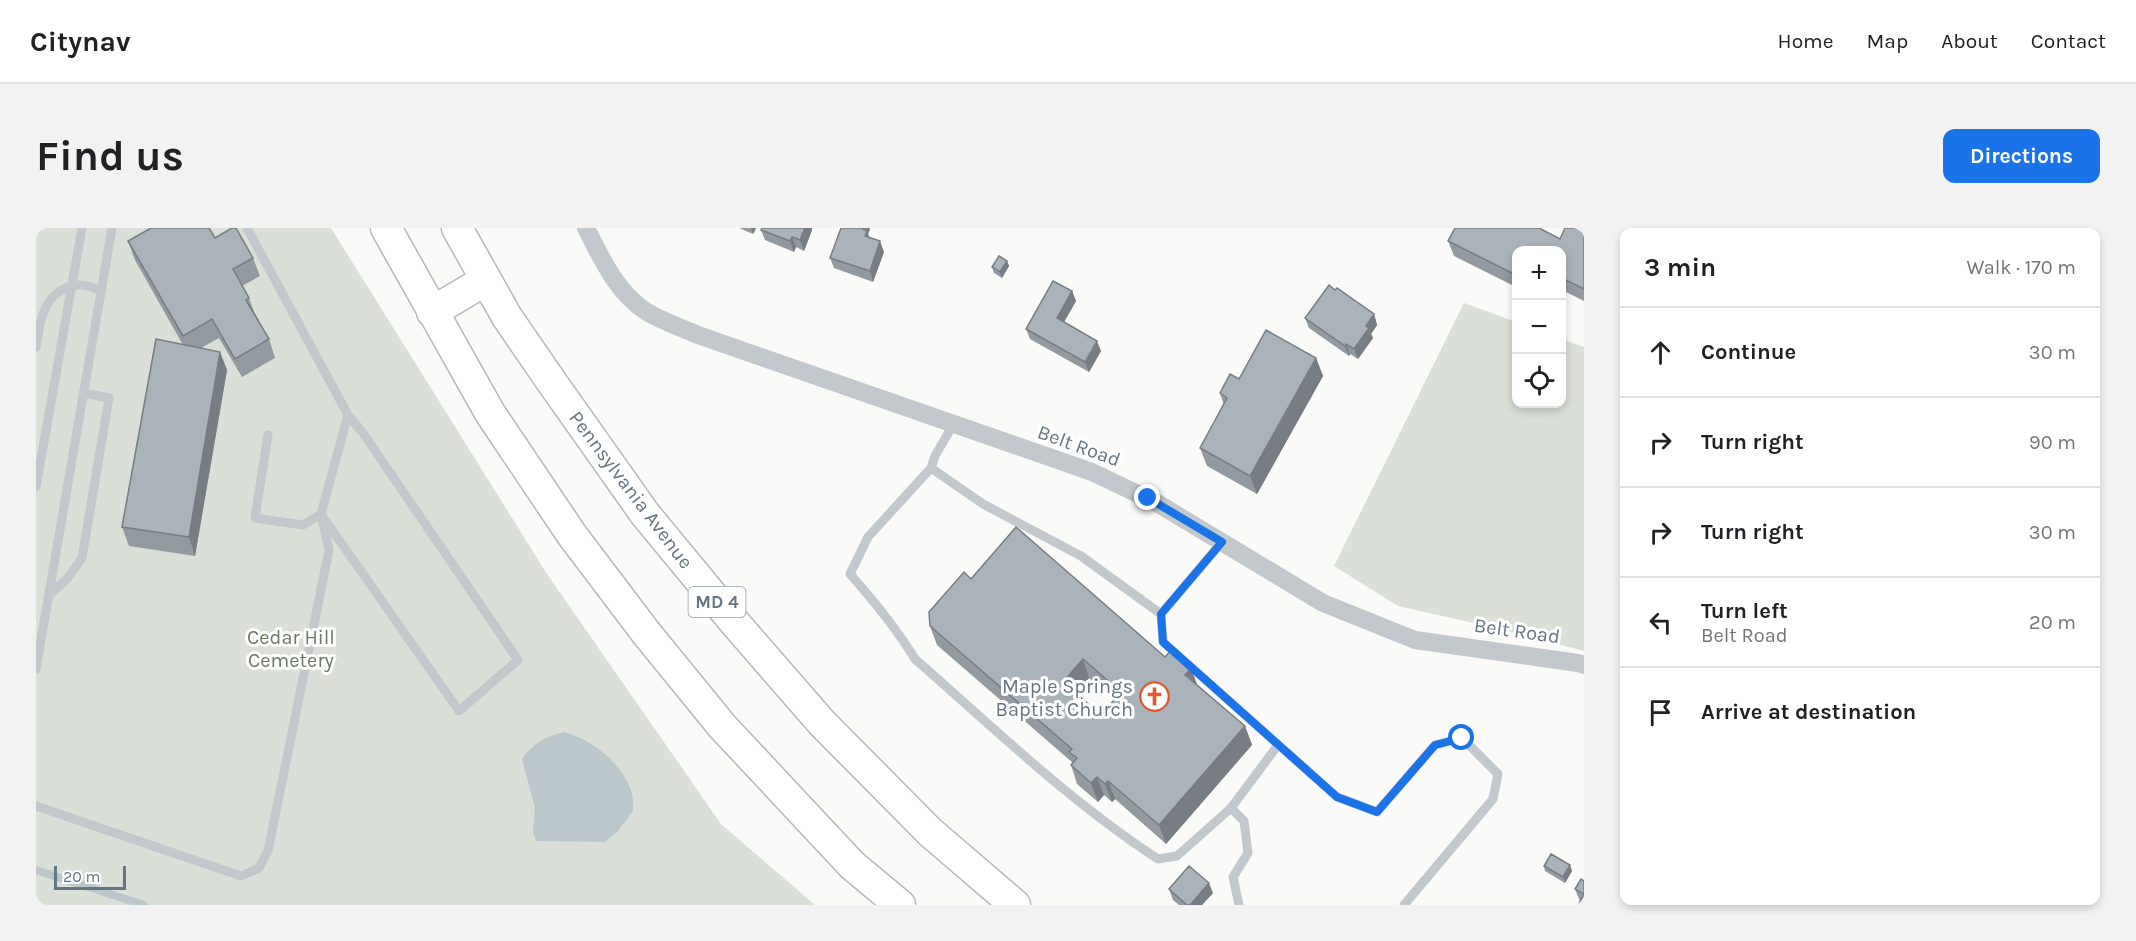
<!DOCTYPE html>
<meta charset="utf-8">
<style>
:root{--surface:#fff;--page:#f2f2f2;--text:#202124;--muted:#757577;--line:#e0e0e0;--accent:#1a73e8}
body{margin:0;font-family:Karla,sans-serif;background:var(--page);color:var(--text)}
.controls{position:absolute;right:18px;top:18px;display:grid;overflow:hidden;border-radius:12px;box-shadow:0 3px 9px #0003}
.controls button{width:54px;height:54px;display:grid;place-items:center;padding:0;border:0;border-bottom:2px solid var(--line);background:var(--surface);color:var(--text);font:30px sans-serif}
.scale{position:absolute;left:18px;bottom:15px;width:72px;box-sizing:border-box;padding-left:6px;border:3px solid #657683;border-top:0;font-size:16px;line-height:21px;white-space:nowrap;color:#657683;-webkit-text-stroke:4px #fff;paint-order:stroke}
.stop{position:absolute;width:18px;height:18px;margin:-14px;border:4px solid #1a73e8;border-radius:50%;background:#fff}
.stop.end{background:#1a73e8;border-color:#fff;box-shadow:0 2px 6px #0008}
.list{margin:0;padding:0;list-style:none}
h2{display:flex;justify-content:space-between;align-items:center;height:78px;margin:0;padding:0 24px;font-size:26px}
h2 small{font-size:20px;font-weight:400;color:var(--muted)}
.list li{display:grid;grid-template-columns:39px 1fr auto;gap:18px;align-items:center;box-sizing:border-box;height:90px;padding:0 24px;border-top:2px solid var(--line)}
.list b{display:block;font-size:22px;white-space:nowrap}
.list p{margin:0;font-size:20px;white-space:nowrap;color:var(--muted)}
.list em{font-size:20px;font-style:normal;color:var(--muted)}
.icon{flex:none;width:33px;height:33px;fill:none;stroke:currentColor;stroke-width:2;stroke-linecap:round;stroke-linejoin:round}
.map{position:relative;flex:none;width:1548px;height:677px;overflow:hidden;border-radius:12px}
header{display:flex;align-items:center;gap:36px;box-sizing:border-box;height:84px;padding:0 30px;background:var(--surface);border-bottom:2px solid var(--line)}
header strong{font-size:28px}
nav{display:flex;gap:33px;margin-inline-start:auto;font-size:21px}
.intro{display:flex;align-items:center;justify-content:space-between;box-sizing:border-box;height:144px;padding:0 36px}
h1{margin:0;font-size:42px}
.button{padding:15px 27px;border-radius:12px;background:var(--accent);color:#fff;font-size:21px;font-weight:700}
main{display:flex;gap:36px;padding:0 36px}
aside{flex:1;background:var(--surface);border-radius:12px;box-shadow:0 3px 9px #0003}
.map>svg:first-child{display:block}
.green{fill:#dadfd7}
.water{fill:#bbc7cb}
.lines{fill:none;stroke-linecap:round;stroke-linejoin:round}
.stream{stroke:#bbc7cb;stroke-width:8}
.trunk-casing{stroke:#b4b9bd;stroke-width:33}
.service{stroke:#c3c8cc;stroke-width:9}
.minor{stroke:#c3c8cc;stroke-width:18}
.trunk{stroke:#fff;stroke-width:30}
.wall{fill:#929a9f;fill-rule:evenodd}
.shaded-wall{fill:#777d82}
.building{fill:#aab3b9;stroke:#777d82;stroke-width:1.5;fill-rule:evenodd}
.route{stroke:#1a73e8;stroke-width:8}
.labels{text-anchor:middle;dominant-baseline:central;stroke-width:6;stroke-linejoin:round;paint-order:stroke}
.shield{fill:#fff;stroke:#939fa8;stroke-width:1.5}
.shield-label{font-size:18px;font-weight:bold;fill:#657683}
.street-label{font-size:20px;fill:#657683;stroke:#fff}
.park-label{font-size:20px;fill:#687a64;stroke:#fff}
.poi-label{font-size:20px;fill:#657683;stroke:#fff;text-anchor:end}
</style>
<header>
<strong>Citynav</strong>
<nav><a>Home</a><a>Map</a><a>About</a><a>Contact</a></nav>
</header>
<div class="intro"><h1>Find us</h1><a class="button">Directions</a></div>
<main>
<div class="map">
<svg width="1548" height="677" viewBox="0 0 1548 677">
<rect width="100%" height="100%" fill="#fafaf8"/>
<path class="green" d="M0,0H295L511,346L685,596L779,677H0Z
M1428,75L1480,94V176H1526V111L1548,119V423L1469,402L1362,378L1298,338Z"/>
<path class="water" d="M529,504C558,513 586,535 596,565C597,570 597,578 597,583L582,603L569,614L500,613L497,604L499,580L486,531C500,513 508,509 529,504Z"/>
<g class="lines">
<path class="stream" d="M0,642L108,677"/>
<defs>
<path id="trunk" d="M350,0L454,185L536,307L611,406L686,498L816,637L864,677
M421,0L471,89L515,153L609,286L699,395L786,495L894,604L979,677
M396,84L450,52"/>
</defs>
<use href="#trunk" class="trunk-casing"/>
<path class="service" d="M211,0L312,187L327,205L482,432L423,483L285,286L267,297L219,290L232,207
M0,119C2,108 3,96 7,86C16,60 42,49 65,64
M917,197L899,228L895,240L832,309L814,346C838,373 860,400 879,431C958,500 1034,574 1122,631L1141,628L1195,580L1208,593L1212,625L1197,649L1203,677
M895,240L947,276L1045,328L1125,386
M0,259L46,0
M1186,314L1125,386L1127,414L1301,569L1341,584L1399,517L1426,510L1462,546L1457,571L1368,677
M13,367L31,351L46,330L73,170L48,165
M0,441L76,0
M0,578L205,648L223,640L232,623L293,322L285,286L312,187
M1195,580L1242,517"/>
<path class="minor" d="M550,0C566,31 580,64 611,84C626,93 646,100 662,107L1056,244L1121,275L1287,375L1379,412L1542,435L1548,437"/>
<use href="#trunk" class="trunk"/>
</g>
<path class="wall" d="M703,0H720L717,6Z
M726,0H776V2L768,23L760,19L758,24L729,12L725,2Z
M834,1L832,6L834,10L848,24L837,54L798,40L794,30Z
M1548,2V73L1526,62V22H1480V59L1418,28L1412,13L1524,11Z
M179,10L217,30L224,48L206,58L213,70L220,89L233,111L239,130L206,149L183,110L165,120L184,124L191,142L159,328L93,318L86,299L147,117L99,32L92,13Z
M971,33L973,38L966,50L958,45L956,39Z
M1036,63L1040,73L1028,94L1065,123L1053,144L994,111L990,101Z
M1338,86L1341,97L1335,106L1337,110L1322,131L1314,126L1313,128L1273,100L1269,90Z
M1280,130L1287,148L1221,266L1171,238L1164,220L1188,177L1184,165L1203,151Z
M935,351L1162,457L1209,498L1216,517L1130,616L1079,571L1076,574L1068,567L1062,574L1041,556L1035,537L1037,535L901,417L894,398ZM1053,450L1078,472L1065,487L1040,466Z
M1508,638L1536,643L1529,655L1509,643Z
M1548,653V677L1543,671L1539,661Z
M1133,661L1177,665L1166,677H1143L1137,672Z"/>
<path class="shaded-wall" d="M715,0H720L717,6Z
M769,0H776V2L768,23L764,12Z
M827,0H834V1L832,6L835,13L833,18Z
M756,9L760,19L758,24L754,13Z
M844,13L848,24L837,54L834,43Z
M971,33L973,38L966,50L964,44Z
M1036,63L1040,73L1024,101L1021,90Z
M1338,86L1341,97L1335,106L1337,110L1322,131L1318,121L1330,98Z
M1061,113L1065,123L1053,144L1049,134Z
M1310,116L1314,126L1313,128L1309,118Z
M184,124L191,142L159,328L153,309Z
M1280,130L1287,148L1221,266L1214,248Z
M1047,431L1053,450L1034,473L1027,454Z
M1155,440L1162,459L1149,447Z
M1209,498L1216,517L1130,616L1123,597Z
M1061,549L1068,567L1062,574L1055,555Z
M1072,553L1079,571L1076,574L1069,556Z
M1534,637L1536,643L1529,655L1527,649Z
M1173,655L1177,665L1166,677H1154Z"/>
<path class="building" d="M115,0H173L179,10L196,0H200L217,30L197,41L213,70L210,72L233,111L199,131L176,91L147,108L92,13Z
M726,0H769L764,12L756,9L754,13L725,2Z
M805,0H827V1L831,3L829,8L844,13L834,43L794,30Z
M1419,0H1503L1524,11L1529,0H1544L1548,2V61L1526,50V22H1480V47L1412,13Z
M963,28L971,33L964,44L956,39Z
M1017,53L1036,63L1021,90L1061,113L1049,134L990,101Z
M1293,57L1299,62L1301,60L1338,86L1330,98L1333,100L1318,121L1310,116L1309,118L1269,90Z
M1230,102L1280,130L1214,248L1164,220L1191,170L1184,165L1194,146L1203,151Z
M120,111L184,124L153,309L86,299Z
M980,299L1129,429L1135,422L1155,440L1149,447L1209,498L1123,597L1072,553L1069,556L1061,549L1055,555L1035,537L1041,530L1033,524L1036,521L894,398L893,384L928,344L935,351ZM1047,431L1085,464L1065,487L1027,454Z
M1515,626L1534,637L1527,649L1508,638Z
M1153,638L1173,655L1154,677H1151L1133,661Z
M1545,651L1548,653V666L1539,661Z
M1548,666V677H1542Z"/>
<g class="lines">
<path class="route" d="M1112,270L1186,314L1125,386L1127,414L1301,569L1341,584L1399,517L1426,510"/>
</g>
<defs>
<symbol id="church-ring" viewBox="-11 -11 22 22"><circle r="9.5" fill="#fff" stroke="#e4572e" stroke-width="1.5"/><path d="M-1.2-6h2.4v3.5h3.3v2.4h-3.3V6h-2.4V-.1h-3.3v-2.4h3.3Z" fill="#e4572e"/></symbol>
</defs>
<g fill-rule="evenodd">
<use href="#church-ring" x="1102" y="452" width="33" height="33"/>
</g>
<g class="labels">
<rect class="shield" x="652.5" y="359" width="57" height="30" rx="4.5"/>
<g class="shield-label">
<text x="681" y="374">MD 4</text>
</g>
<g class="street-label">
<text transform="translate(1043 218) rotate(20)">Belt Road</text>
<text transform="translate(595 262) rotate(53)">Pennsylvania Avenue</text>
<text transform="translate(1481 403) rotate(8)">Belt Road</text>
</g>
<g class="park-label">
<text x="255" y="409">Cedar Hill<tspan x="255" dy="23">Cemetery</tspan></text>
</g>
<g class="poi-label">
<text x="1097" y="458">Maple Springs<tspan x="1097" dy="23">Baptist Church</tspan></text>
</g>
</g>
</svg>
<div class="controls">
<button>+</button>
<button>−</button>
<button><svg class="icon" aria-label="locate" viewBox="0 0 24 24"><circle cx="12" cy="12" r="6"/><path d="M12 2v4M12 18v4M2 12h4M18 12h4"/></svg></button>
</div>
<div class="scale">20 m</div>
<div class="stop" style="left:1426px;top:510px"></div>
<div class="stop end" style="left:1112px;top:270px"></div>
</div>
<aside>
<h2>3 min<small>Walk · 170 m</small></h2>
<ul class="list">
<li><svg class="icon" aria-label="ahead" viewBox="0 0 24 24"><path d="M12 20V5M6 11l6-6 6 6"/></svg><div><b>Continue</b></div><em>30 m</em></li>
<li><svg class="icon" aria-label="right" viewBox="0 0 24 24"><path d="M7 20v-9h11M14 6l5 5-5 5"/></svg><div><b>Turn right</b></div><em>90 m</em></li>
<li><svg class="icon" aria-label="right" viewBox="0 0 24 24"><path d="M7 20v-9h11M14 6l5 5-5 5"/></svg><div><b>Turn right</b></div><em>30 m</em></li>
<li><svg class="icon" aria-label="left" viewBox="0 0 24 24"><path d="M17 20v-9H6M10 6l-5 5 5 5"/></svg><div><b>Turn left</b><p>Belt Road</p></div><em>20 m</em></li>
<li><svg class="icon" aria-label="arrive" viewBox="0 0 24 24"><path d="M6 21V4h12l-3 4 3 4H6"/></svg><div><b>Arrive at destination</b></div></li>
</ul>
</aside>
</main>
